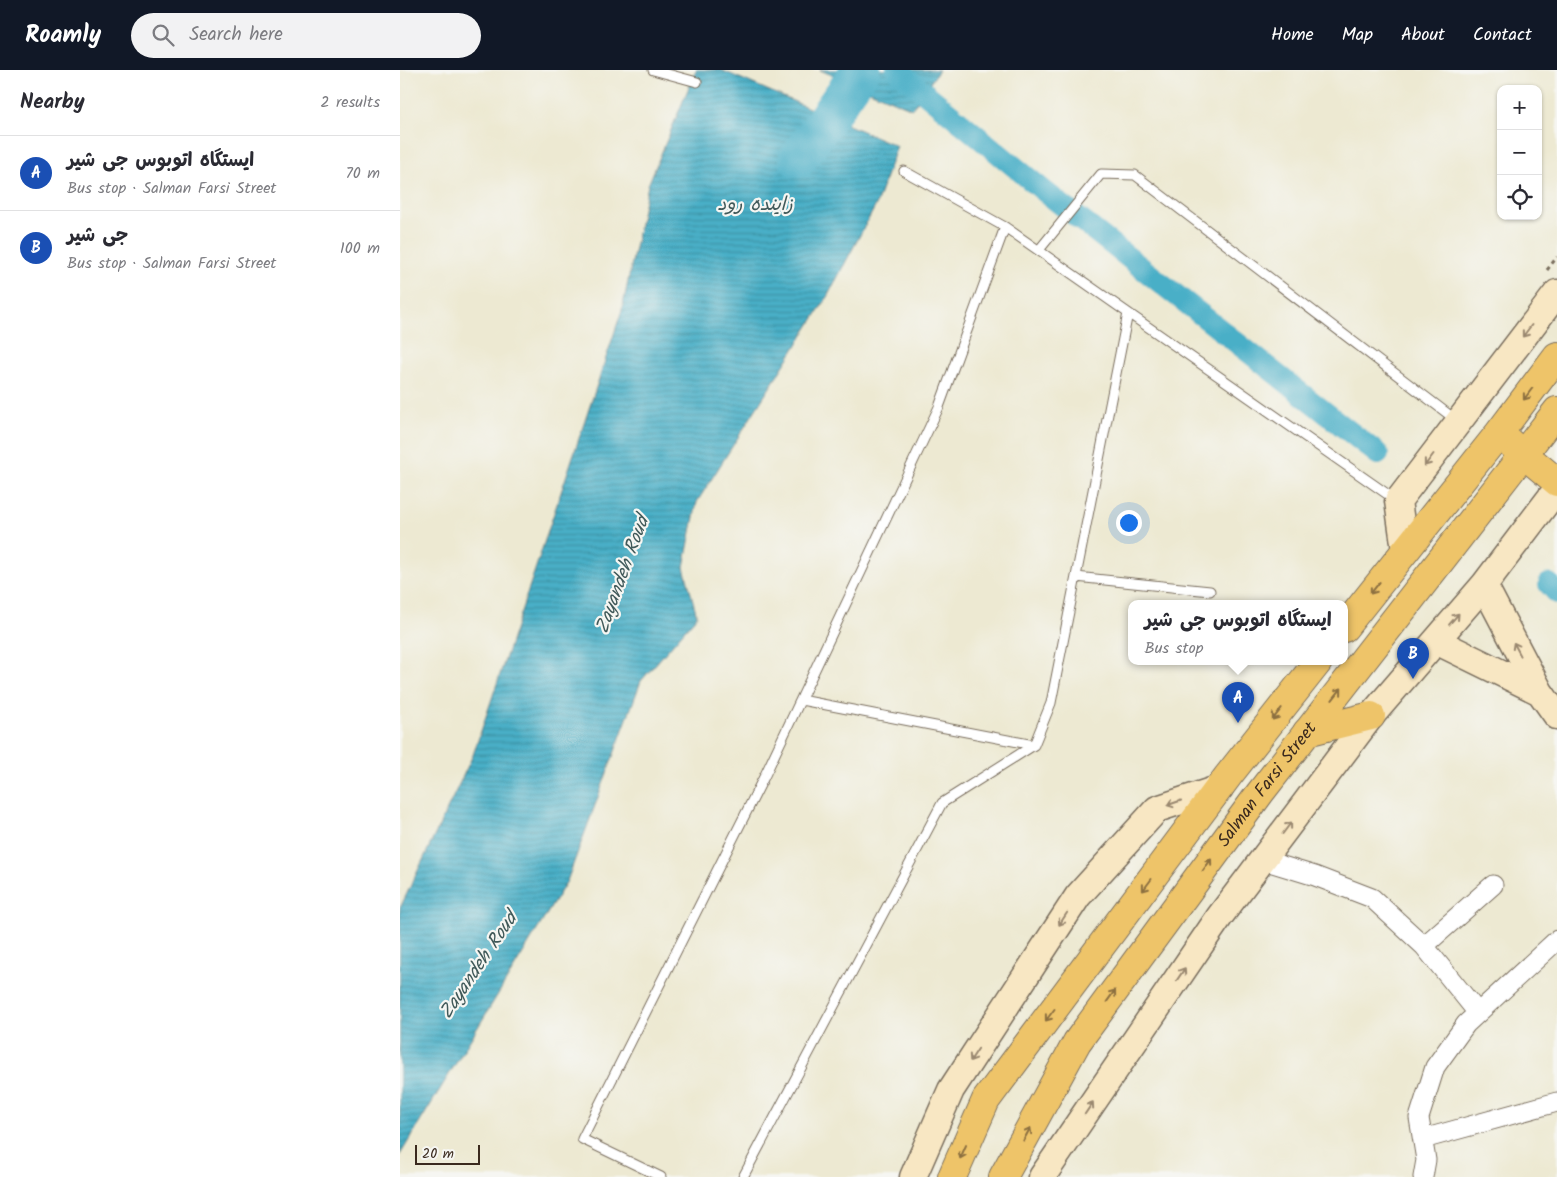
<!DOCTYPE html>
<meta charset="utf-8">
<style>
:root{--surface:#fff;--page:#f2f2f3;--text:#2b2b33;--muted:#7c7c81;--line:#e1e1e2;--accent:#111827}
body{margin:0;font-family:Kalam,"Playpen Sans Arabic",sans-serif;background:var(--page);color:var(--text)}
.controls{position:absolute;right:15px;top:15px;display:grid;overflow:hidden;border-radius:10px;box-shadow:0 1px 4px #0004}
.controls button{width:45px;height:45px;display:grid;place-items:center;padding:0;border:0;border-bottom:1px solid var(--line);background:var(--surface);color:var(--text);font:25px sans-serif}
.scale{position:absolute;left:15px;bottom:12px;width:65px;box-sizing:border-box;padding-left:5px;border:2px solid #3b2a1e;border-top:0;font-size:14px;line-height:18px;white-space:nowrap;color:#3b2a1e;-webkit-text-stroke:4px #f6f6f2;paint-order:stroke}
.you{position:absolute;left:728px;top:452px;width:18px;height:18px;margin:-12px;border:4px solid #fff;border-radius:50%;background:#1a73e8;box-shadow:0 0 0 8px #1a73e833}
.badge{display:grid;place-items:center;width:32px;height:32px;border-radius:50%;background:var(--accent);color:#fff;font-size:16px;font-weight:700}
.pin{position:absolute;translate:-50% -41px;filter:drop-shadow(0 1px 2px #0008)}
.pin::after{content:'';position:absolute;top:26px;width:18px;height:15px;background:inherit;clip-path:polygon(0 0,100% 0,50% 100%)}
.popup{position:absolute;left:728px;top:530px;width:220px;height:65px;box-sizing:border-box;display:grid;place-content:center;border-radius:10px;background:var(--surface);filter:drop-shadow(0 1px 4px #0005);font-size:16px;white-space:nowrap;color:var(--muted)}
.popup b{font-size:19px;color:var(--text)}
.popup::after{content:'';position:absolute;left:50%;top:100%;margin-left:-10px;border:10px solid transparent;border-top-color:var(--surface)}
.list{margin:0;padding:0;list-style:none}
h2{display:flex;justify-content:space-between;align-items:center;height:65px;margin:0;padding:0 20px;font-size:21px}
h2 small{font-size:16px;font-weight:400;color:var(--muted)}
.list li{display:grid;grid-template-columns:32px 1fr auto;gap:15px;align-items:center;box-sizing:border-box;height:75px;padding:0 20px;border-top:1px solid var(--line)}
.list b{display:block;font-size:19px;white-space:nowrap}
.list p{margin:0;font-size:16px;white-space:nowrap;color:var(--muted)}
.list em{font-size:16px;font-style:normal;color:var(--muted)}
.icon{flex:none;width:28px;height:28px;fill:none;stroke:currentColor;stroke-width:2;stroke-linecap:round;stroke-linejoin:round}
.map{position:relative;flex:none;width:1157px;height:1107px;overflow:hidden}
header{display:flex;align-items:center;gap:30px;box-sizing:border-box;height:70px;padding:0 25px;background:var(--accent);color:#fff}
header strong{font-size:24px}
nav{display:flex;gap:28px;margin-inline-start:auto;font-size:18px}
.search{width:350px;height:45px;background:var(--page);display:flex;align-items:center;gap:12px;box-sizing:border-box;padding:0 18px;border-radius:28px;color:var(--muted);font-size:19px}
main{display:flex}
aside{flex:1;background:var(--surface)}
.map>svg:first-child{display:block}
.water{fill:url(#water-rules);stroke:#426c72}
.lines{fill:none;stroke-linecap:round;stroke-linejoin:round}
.canal{stroke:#48afc7;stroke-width:22}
.river{stroke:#48afc7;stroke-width:39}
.lane-casing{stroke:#796d5d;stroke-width:11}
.street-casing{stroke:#796d5d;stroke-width:21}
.secondary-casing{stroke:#796d5d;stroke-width:29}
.primary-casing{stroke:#796d5d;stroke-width:30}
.path{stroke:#796d5d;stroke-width:3;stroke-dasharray:4 4;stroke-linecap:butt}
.lane{stroke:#fff;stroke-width:9}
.street{stroke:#fff;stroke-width:19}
.secondary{stroke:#f8e7c3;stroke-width:26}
.primary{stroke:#eec469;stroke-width:28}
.oneway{stroke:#9a8870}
.oneway2{stroke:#8c6f40}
.labels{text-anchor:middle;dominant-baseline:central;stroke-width:4.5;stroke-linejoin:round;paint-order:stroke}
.street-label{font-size:18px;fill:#3b2a1e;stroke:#f6f6f2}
.water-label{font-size:19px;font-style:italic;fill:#405959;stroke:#f6f6f2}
</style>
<header>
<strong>Roamly</strong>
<div class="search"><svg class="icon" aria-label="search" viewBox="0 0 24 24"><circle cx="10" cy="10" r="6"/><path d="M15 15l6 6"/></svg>Search here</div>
<nav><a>Home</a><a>Map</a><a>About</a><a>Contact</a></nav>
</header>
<main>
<aside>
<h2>Nearby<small>2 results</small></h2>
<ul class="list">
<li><span class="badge" style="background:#1a4fb4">A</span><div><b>ایستگاه اتوبوس جی شیر</b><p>Bus stop · Salman Farsi Street</p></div><em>70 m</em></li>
<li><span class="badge" style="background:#1a4fb4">B</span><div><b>جی شیر</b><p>Bus stop · Salman Farsi Street</p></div><em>100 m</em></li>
</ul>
</aside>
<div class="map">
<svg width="1157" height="1107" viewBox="0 0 1157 1107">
<defs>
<pattern id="water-rules" width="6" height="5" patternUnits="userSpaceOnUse" patternTransform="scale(1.25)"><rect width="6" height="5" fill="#48afc7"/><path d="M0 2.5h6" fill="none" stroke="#3d8fa1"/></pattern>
</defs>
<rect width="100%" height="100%" fill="#f6f6f2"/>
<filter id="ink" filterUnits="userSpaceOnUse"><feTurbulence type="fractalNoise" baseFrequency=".02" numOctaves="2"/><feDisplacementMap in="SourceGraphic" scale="10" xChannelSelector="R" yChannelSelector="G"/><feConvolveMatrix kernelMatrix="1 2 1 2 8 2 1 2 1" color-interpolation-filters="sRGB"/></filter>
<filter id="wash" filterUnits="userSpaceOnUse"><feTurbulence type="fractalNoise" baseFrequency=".0096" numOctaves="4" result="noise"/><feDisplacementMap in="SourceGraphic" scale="20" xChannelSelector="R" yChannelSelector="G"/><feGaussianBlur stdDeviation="1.12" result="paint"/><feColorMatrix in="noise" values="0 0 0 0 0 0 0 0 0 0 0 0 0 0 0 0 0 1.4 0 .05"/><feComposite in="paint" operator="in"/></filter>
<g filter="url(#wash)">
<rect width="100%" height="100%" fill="#ede9d2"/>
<path class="water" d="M296,0H321L497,76L476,135L426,229L297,432L284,497L297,546L241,611L167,811L0,1085V838L73,685L222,240L248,115Z
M420,0H539L512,39Z"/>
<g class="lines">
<path class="canal" d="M497,0L644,121L978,384
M1149,514L1157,523"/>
<path class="river" d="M398,89L461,0"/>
</g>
</g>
<g filter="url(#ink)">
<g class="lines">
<defs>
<path id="lane" d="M253,0L297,12
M504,101L605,157L990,426
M639,180L701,104L735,105L1056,350
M676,507L810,521
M401,630L634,675
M261,1107L182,1069L365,705L539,337L605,157
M343,1107L542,733L634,675L651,633L728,243"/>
<path id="street" d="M863,790L915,806L972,828L1024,876L1078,943
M1024,876L1093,815
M1023,1069L1157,1032
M1023,1107L1026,1090L1019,1048L1035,997L1066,954L1157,870"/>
<path id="secondary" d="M1005,480L998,431L1157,223
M1084,515L1140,622L1157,646
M1036,571L1140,622
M513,1107L551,1020L678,826L757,739L820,718
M642,1107L820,846L971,646L1084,515L1157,419"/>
<g id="primary">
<path d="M1109,372L1157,412"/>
<path d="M944,558L1099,363L1157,286"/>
<path d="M907,662L971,646"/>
<path d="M552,1107L586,1030L828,706L918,592"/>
<path id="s1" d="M603,1107L677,972L860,723L1157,341"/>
</g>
</defs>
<use href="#lane" class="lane-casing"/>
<use href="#street" class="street-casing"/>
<use href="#secondary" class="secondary-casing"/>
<use href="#primary" class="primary-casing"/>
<path class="path" d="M1147,200L1157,187"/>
<use href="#lane" class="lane"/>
<use href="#street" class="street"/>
<use href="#secondary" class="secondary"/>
<use href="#primary" class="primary"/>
</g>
<defs><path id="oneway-shaft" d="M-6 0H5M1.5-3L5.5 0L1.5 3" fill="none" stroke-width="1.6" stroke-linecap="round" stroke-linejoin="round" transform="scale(1.25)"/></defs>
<g class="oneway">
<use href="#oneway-shaft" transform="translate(1127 261) rotate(127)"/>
<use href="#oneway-shaft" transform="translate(1029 390) rotate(127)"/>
<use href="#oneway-shaft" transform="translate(1054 549) rotate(-49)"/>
<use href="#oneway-shaft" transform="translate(1117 579) rotate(-118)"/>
<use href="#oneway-shaft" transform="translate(774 733) rotate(161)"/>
<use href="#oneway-shaft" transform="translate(887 758) rotate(-53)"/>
<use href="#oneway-shaft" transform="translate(663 849) rotate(123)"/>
<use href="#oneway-shaft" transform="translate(781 904) rotate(-56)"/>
<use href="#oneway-shaft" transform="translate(574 985) rotate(123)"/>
<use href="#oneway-shaft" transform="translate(689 1038) rotate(-56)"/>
</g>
<g class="oneway2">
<use href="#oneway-shaft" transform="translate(1128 324) rotate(127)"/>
<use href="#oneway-shaft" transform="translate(975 518) rotate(128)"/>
<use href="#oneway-shaft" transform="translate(937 624) rotate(-52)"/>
<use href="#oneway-shaft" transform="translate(877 644) rotate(128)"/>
<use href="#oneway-shaft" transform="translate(807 795) rotate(-54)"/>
<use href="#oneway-shaft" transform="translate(747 815) rotate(127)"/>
<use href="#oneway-shaft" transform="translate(711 926) rotate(-54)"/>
<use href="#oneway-shaft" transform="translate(650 945) rotate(127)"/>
<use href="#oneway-shaft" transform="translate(627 1064) rotate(-61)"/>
<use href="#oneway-shaft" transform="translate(563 1082) rotate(114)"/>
</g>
</g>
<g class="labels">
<g class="street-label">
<text stroke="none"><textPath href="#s1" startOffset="474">Salman Farsi Street</textPath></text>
</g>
<g class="water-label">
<text x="355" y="135">زاینده رود</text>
<text transform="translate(223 505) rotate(-70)">Zayandeh Roud</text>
<text transform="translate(79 896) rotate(-56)">Zayandeh Roud</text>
</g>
</g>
</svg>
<div class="controls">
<button>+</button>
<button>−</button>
<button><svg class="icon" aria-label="locate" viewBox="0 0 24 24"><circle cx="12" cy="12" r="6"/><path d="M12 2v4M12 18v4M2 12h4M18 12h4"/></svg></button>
</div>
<div class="scale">20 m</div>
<div class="you"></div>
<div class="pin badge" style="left:838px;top:653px;background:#1a4fb4">A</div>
<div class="popup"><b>ایستگاه اتوبوس جی شیر</b>Bus stop</div>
<div class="pin badge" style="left:1013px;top:609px;background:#1a4fb4">B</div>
</div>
</main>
